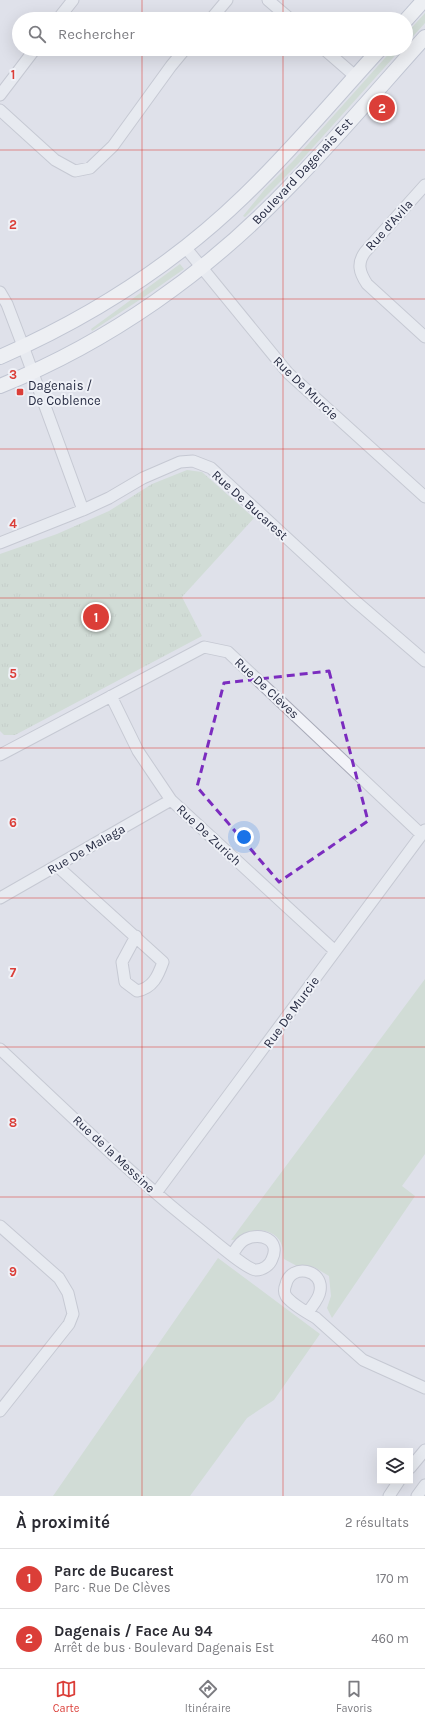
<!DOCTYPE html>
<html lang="fr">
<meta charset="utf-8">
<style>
:root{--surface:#fff;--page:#f2f2f3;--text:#2b2b33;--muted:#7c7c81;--line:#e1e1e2;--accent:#db3e38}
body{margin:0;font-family:Karla,sans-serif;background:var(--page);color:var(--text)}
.controls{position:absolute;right:12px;bottom:12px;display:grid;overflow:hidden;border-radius:0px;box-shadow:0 4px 16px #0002}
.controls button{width:36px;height:36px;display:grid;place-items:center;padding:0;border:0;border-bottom:1px solid var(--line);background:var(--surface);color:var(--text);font:20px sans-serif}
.you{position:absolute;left:244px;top:837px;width:14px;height:14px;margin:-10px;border:3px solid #fff;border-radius:50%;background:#1a73e8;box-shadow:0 0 0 6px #1a73e833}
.badge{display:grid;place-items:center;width:26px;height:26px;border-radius:50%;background:var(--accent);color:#fff;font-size:13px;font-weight:700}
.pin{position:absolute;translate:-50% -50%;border:2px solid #fff;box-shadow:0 1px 4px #0006}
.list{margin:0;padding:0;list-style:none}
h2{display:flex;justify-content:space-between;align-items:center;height:52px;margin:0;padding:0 16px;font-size:17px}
h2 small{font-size:13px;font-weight:400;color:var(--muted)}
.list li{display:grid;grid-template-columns:26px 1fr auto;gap:12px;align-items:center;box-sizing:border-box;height:60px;padding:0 16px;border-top:1px solid var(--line)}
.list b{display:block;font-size:15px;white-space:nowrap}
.list p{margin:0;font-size:13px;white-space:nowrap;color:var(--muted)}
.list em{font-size:13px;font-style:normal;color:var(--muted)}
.icon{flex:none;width:22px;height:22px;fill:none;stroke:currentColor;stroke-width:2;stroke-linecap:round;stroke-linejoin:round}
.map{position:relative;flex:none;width:425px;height:1496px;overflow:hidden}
.search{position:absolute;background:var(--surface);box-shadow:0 4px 16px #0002;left:12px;right:12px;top:12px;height:44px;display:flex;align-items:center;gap:10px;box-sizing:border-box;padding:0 14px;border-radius:22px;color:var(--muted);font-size:15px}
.sheet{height:172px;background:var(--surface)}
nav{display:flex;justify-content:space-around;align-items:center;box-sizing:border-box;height:56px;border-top:1px solid var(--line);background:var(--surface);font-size:11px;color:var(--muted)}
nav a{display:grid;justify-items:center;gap:2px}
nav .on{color:var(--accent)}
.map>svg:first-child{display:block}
.green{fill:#c1d4bf}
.park{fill:url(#park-tufts)}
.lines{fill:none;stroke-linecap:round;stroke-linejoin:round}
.minor-casing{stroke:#a8aab8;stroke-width:13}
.major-casing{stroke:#9da2b7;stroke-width:16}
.minor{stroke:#f2f3f8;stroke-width:11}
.major{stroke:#fff;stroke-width:14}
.marked{fill:none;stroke:#7b2cbf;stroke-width:3;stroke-dasharray:8 5;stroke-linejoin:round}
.grid{fill:none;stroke:#db3e38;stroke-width:1;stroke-opacity:0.55}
.poi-dot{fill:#db3e38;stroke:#eff1f7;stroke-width:1.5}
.labels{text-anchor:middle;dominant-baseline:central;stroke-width:4;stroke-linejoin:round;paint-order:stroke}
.street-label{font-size:13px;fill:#262b42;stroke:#eff1f7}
.poi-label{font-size:13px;fill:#262b42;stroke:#eff1f7;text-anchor:start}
.grid-label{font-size:13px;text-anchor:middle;font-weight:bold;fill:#db3e38;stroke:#eff1f7;stroke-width:4;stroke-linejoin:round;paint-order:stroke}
</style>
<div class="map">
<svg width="425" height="1496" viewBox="0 0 425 1496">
<defs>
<pattern id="park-tufts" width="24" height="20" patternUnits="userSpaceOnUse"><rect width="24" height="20" fill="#c1d4bf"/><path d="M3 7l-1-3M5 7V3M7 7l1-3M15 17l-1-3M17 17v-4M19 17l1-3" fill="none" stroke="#a6b6a5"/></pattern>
</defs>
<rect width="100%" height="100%" fill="#dfe1ea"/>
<path class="green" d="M425,13V23L406,44V34Z
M393,49H401L298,164L245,217L243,216L265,189L293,161Z
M180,264L184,269L144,297L92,331L91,329Z
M425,979V1154L402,1186L415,1196L332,1318L327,1308L331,1296L329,1276L314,1267L297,1266L284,1259C283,1255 284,1250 282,1246C279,1234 263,1227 251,1232C244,1235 240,1240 231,1240Z
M218,1258L320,1334L274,1400L247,1418L190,1496H53Z"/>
<path class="park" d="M187,470L202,472L254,518L182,597L202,636L15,735H4L0,731V554L57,534L109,511L152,484Z"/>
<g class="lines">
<defs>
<path id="minor" d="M268,0L290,19
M58,19L73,0
M211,19L227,0
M324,49L355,76
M0,95L35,49
M0,110L55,160L75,171L90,168L113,146L171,66L185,49
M425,185L365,252C357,263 359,272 367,284L425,337
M185,247L288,373L425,497
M0,292L7,304L23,346L83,510
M0,543L83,510L109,498L143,478L180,462L193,461L211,468L354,600L425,661
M111,696L138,751L171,800L335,951
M0,755L204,647L228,652L422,835
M57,866L163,962C158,976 153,988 137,991L125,982L122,962L136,936
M0,898L171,800
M0,1049C62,1107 123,1167 188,1220C199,1228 246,1270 256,1270C263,1270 270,1265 272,1259C281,1240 261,1232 246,1239C239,1242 236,1249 232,1255
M156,1193L425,830
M0,1226L59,1278L68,1293L73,1314L69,1324L0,1411
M308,1312C312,1306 319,1299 320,1291C324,1269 291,1263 286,1284C284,1289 284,1293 286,1296C291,1304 308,1313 316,1318L363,1360L425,1388
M410,1468L425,1450
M389,1496L399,1481
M417,1496L425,1485"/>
<path id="major" d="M406,20L424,0
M0,357C91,317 173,265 244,196C292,150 335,98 380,49
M0,386C109,342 208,272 289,187C336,139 380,87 425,37"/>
</defs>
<use href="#minor" class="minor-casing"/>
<use href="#major" class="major-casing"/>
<use href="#minor" class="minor"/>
<use href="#major" class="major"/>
</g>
<path d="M0 0H425V1496H0ZM329,671L368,821L279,882L197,787L224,683Z" fill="#dfe1ea" fill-opacity=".55" fill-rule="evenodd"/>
<path class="marked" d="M329,671L368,821L279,882L197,787L224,683Z"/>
<path class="grid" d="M142,0V19M283,0V19M142,49V1496M283,49V1496M0,150H425M0,299H425M0,449H425M0,598H425M0,748H425M0,898H425M0,1047H425M0,1197H425M0,1346H425"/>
<rect class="poi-dot" x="16" y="388" width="8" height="8" rx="2"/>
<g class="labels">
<g class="street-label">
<text transform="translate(302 171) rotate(-47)">Boulevard Dagenais Est</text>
<text transform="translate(389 225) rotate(-48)">Rue d'Avila</text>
<text transform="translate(306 388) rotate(44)">Rue De Murcie</text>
<text transform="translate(250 505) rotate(42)">Rue De Bucarest</text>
<text transform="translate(267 688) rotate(43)">Rue De Clèves</text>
<text transform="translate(209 835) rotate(43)">Rue De Zurich</text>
<text transform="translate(86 849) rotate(-30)">Rue De Malaga</text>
<text transform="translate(291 1012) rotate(-54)">Rue De Murcie</text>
<text transform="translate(114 1154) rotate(43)">Rue de la Messine</text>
</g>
<g class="poi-label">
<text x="28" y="385">Dagenais /<tspan x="28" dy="15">De Coblence</tspan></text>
</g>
</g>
<g class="grid-label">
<text x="13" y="79">1</text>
<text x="13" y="229">2</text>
<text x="13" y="379">3</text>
<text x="13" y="528">4</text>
<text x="13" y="678">5</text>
<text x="13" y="827">6</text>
<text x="13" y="977">7</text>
<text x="13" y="1127">8</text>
<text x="13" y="1276">9</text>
</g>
</svg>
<div class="controls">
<button><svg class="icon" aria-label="layers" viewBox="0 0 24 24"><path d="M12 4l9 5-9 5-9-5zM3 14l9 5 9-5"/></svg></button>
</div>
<div class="you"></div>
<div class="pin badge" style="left:96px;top:617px">1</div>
<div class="pin badge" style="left:382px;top:108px">2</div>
<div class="search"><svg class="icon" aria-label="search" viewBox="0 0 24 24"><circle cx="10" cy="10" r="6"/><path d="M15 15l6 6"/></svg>Rechercher</div>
</div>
<section class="sheet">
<h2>À proximité<small>2 résultats</small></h2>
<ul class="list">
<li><span class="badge">1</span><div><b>Parc de Bucarest</b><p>Parc · Rue De Clèves</p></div><em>170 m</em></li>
<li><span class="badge">2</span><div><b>Dagenais / Face Au 94</b><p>Arrêt de bus · Boulevard Dagenais Est</p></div><em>460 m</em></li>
</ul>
</section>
<nav>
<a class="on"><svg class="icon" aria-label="map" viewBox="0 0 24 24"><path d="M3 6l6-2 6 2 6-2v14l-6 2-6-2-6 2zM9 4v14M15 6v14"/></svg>Carte</a>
<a><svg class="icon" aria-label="directions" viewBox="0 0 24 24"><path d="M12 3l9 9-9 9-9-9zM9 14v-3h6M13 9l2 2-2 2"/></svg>Itinéraire</a>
<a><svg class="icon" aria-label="saved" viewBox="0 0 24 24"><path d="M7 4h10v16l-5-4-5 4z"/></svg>Favoris</a>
</nav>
